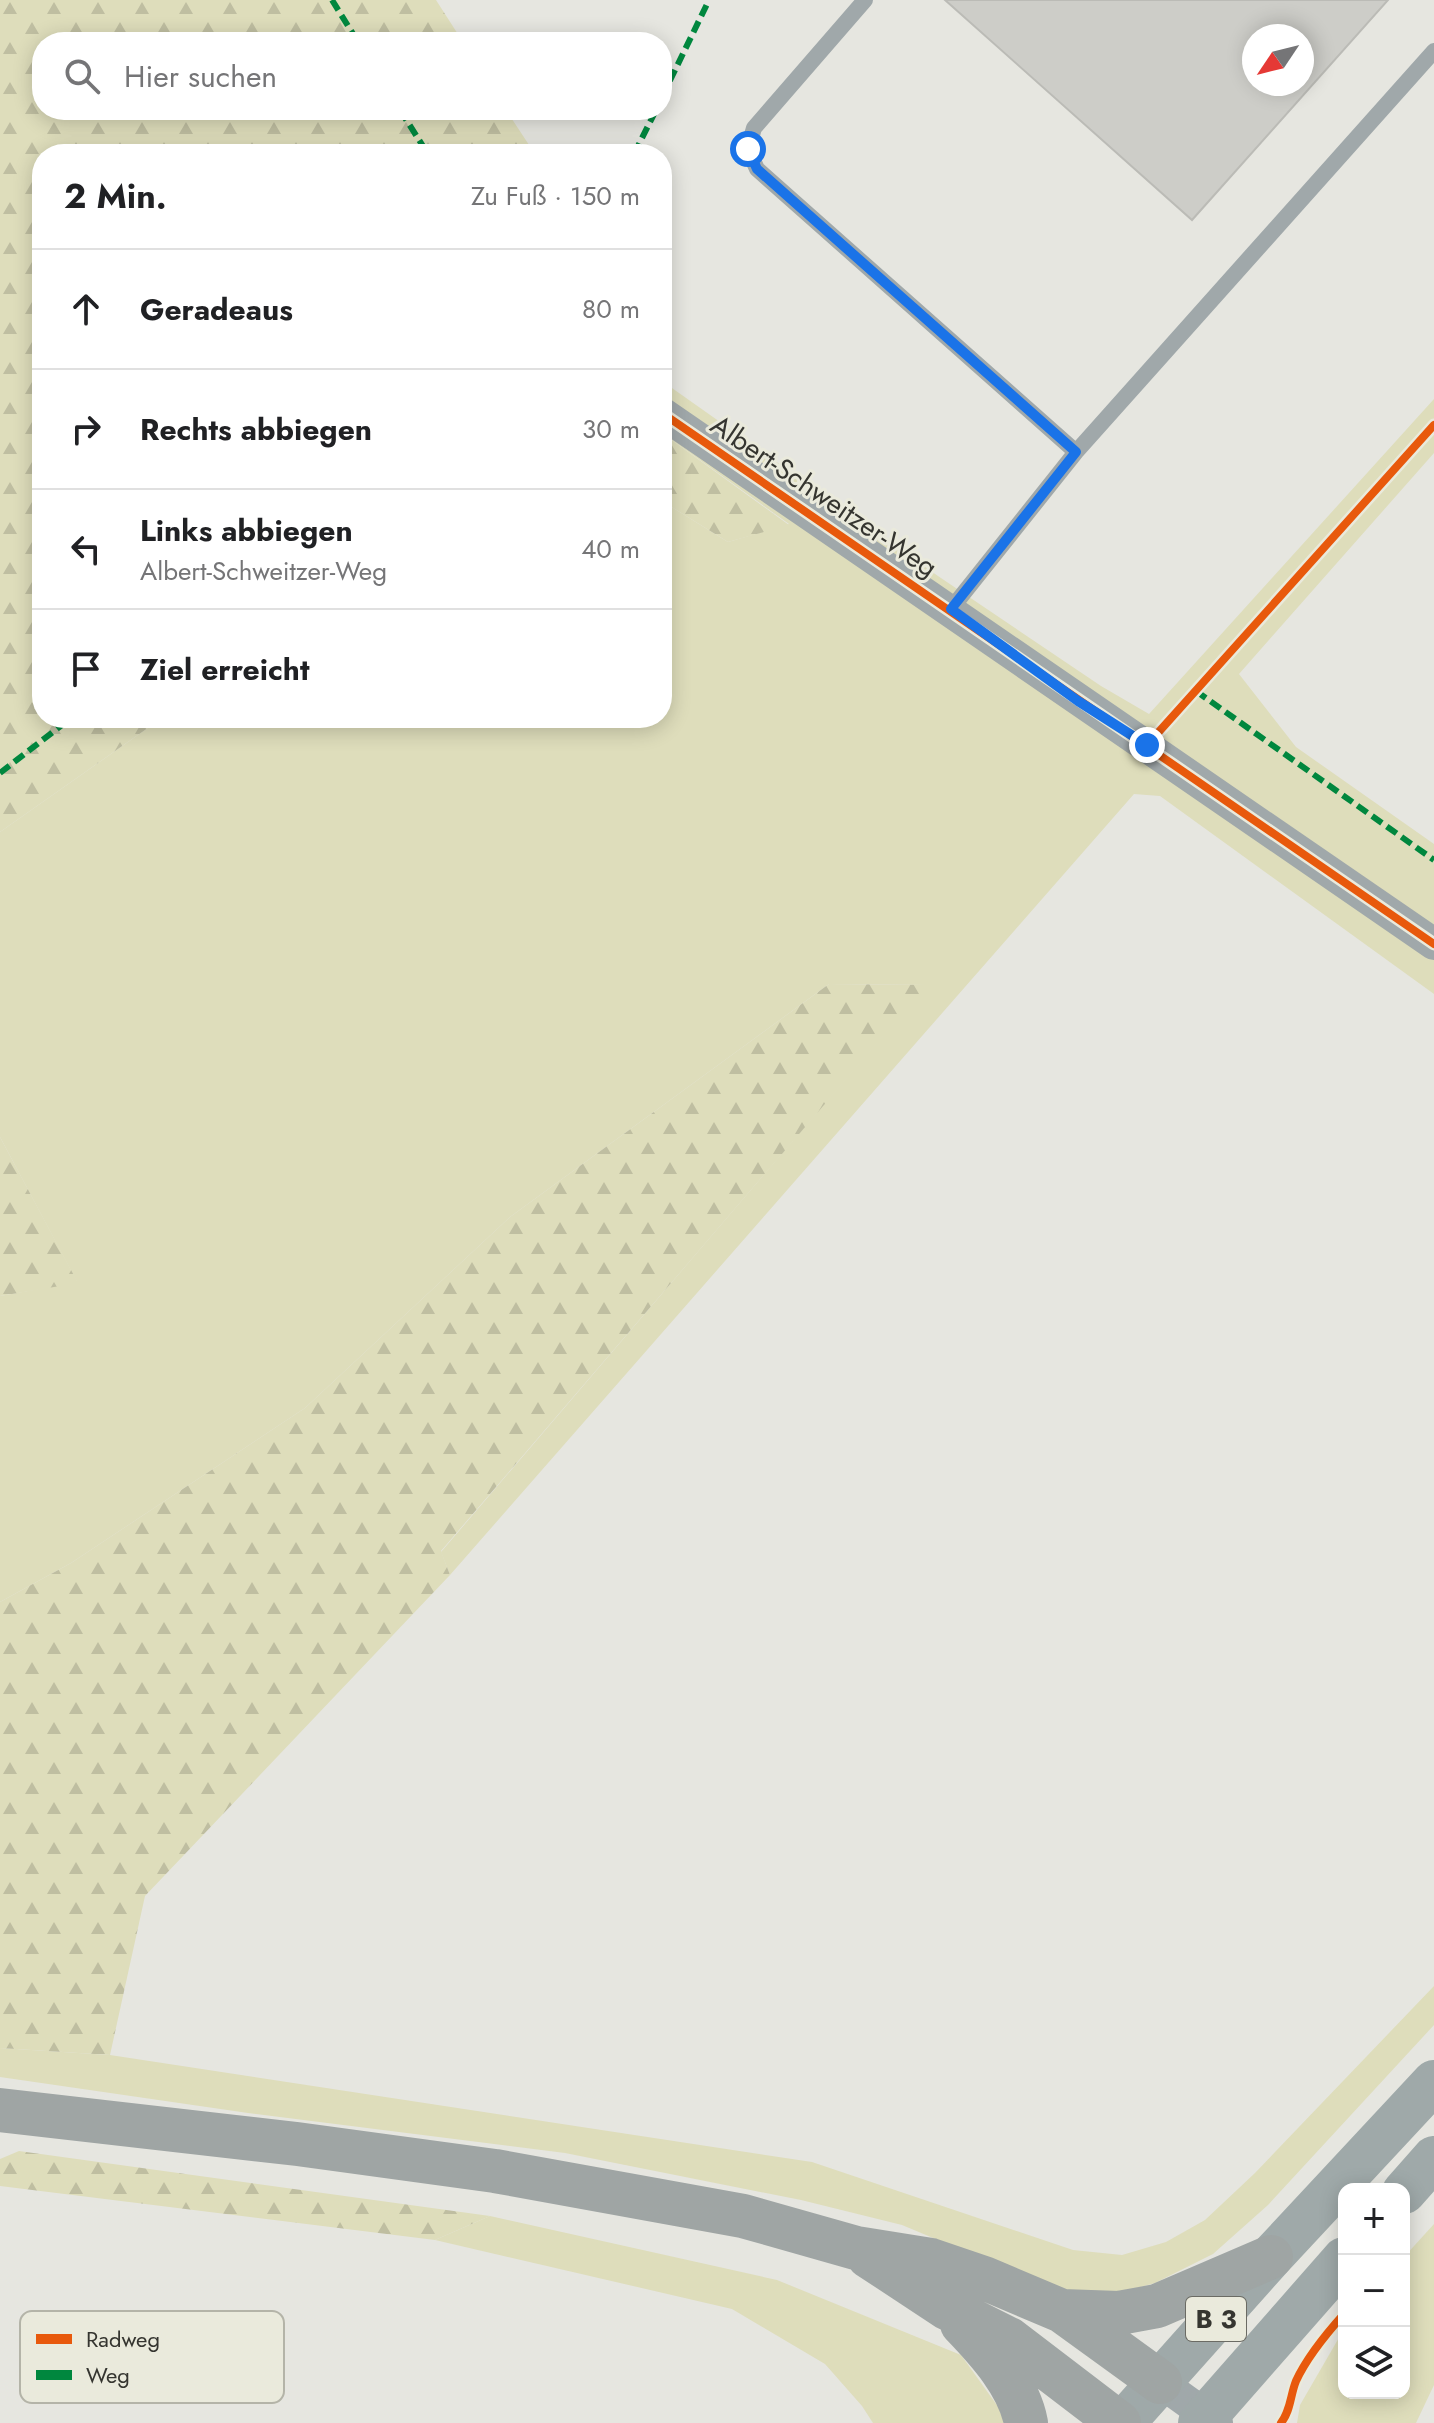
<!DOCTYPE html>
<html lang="de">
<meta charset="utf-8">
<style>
:root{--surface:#fff;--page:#f2f2f2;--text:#202124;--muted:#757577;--line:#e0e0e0}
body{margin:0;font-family:Jost,sans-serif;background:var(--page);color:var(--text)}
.controls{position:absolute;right:24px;bottom:24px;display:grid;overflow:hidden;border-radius:16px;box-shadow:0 4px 20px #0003}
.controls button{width:72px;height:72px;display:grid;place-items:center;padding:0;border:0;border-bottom:2px solid var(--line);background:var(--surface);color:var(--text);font:40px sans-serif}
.compass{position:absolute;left:1242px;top:24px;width:72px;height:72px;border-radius:50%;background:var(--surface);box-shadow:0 4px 20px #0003;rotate:235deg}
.stop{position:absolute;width:24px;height:24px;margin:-18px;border:6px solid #1a73e8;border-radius:50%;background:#fff}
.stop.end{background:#1a73e8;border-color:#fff;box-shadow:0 2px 8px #0008}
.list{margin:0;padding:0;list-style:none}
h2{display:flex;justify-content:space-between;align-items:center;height:104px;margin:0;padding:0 32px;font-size:34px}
h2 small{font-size:26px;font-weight:400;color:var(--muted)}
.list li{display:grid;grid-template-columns:52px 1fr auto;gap:24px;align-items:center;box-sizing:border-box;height:120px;padding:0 32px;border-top:2px solid var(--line)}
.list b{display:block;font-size:30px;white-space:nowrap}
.list p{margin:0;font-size:26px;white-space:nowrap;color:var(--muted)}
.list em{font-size:26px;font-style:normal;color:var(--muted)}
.icon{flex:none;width:44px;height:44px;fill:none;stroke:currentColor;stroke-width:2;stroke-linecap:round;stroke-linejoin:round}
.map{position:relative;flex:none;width:1434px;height:2423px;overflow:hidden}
.search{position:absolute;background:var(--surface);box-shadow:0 4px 20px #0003;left:32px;top:32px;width:640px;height:88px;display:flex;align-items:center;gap:20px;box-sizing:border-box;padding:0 28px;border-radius:32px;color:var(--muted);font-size:30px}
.panel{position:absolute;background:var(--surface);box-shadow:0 4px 20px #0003;left:32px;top:144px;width:640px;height:584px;border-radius:32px}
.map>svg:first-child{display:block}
.green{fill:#deddbb}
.forest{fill:url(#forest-firs)}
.building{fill:#cdcdc8;stroke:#bbbbb6;stroke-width:2;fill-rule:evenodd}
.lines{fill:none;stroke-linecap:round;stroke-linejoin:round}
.lane{stroke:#a0a8aa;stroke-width:16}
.street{stroke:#a0a8aa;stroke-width:32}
.primary{stroke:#9fa9a9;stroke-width:44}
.highway{stroke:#9fa5a4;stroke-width:44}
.quiet{stroke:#00873e;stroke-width:6;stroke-dasharray:12 6;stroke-linecap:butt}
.cycleway-casing{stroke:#eaeadc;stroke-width:13}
.cycleway{stroke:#e8590c;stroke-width:8}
.route{stroke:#1a73e8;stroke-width:10}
.labels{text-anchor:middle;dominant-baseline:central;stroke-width:6;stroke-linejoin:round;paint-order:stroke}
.shield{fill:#eaeadc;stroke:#6b6b64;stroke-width:2}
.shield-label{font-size:26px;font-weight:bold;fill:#353530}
.street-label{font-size:28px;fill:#353530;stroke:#eaeadc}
.key{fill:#eaeadc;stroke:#b4b4a8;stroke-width:2}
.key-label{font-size:22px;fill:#353530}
</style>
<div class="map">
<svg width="1434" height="2423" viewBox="0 0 1434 2423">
<defs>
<pattern id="forest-firs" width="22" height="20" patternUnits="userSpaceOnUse" patternTransform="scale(2)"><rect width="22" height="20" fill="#deddbb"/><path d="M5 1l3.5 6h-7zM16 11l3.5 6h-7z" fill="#bfbea1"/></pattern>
</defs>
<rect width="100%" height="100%" fill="#e6e6e0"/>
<path class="green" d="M662,381L938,576L1101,686L1149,714L1434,399V453L1239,674L1296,747L1434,844V994L1160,796L1134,794L450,1575L441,1552L926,985L829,984L510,1217L305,1408L71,1563L0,1602V1296L77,1282L0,1137V832L162,718H662V501L728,542L789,524L662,433Z
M1434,1986V2025L1268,2205L1213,2254L1155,2283L1108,2296L1053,2288L902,2225L801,2200L565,2153L248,2113L0,2077V2048L110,2055L812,2162L1073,2250L1122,2255L1166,2242L1205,2220L1255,2173Z
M490,2216L777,2280L961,2355L999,2408L1004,2423H873L862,2406L825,2364L732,2309L435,2240Z
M1434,2224V2385L1416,2423H1297L1300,2405L1344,2329V2393H1404V2257Z"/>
<path class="forest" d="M0,0H436L463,42H42V110H506L535,154H42V718H162L0,832Z
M662,433L789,525L728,542L662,501Z
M829,984L927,985L441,1551L450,1575L145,1896L110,2055L0,2048V1602L71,1563L305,1408L510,1217Z
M0,1137L78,1283L0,1296Z
M19,2151L490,2216L435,2240L0,2186V2159Z"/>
<path class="building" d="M945,0H1388L1192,220ZM1254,36H1302V84H1254Z"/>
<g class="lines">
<path class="lane" d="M865,0L754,128L748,149L757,169L1076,452
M951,609L1076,452L1434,51"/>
<path class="street" d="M662,413L1434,944
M1160,2382L1217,2423"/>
<path class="primary" d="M1404,2192L1434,2158
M1123,2423L1271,2257L1434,2082
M1200,2423L1344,2259"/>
<path class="highway" d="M0,2110L297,2144L495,2171L743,2216L856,2248L931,2260L984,2278L1062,2311L1160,2382
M868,2256L947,2308L1009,2339L1119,2423
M1062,2311L1119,2313L1157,2306L1271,2257
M962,2324C988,2351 1019,2385 1026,2423"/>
<path class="quiet" d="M332,0L358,42
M662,97L709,0
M400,110L428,154
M634,154L656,110
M1196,691L1434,860
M0,773L71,718"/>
<defs>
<path id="cycleway" d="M662,413L1434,944
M1147,745L1434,425
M1281,2423C1291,2410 1290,2396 1296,2381C1307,2357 1326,2334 1344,2314"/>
</defs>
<use href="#cycleway" class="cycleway-casing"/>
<use href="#cycleway" class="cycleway"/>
</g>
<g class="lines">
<path class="route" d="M748,149L757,169L1076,452L951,609L1078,701L1147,745"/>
</g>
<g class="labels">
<rect class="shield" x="1186" y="2297" width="60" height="44" rx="6"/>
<g class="shield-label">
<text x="1216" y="2319">B 3</text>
</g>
<g class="street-label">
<text transform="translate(824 496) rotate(34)">Albert-Schweitzer-Weg</text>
</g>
</g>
<rect x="20" y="2311" width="264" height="92" rx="12" class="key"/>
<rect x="36" y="2334" width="36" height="10" fill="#e8590c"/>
<rect x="36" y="2370" width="36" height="10" fill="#00873e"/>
<g class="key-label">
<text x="86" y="2347">Radweg</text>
<text x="86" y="2383">Weg</text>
</g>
</svg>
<div class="controls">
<button>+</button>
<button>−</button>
<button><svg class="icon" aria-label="layers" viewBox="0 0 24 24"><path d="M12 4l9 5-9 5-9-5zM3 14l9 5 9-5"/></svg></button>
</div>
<svg class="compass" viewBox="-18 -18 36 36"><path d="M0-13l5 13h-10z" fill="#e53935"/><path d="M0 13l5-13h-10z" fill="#757577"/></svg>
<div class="stop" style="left:748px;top:149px"></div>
<div class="stop end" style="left:1147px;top:745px"></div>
<div class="search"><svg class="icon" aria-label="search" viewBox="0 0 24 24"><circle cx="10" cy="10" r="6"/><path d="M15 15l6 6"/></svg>Hier suchen</div>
<section class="panel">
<h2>2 Min.<small>Zu Fuß · 150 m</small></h2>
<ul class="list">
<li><svg class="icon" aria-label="ahead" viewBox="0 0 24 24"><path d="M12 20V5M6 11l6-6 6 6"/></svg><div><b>Geradeaus</b></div><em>80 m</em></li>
<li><svg class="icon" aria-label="right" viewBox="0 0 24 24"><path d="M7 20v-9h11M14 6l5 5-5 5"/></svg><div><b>Rechts abbiegen</b></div><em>30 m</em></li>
<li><svg class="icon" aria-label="left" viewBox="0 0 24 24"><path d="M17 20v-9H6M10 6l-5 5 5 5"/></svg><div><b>Links abbiegen</b><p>Albert-Schweitzer-Weg</p></div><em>40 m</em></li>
<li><svg class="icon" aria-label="arrive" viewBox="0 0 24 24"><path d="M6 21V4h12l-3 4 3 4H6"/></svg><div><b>Ziel erreicht</b></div></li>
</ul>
</section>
</div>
